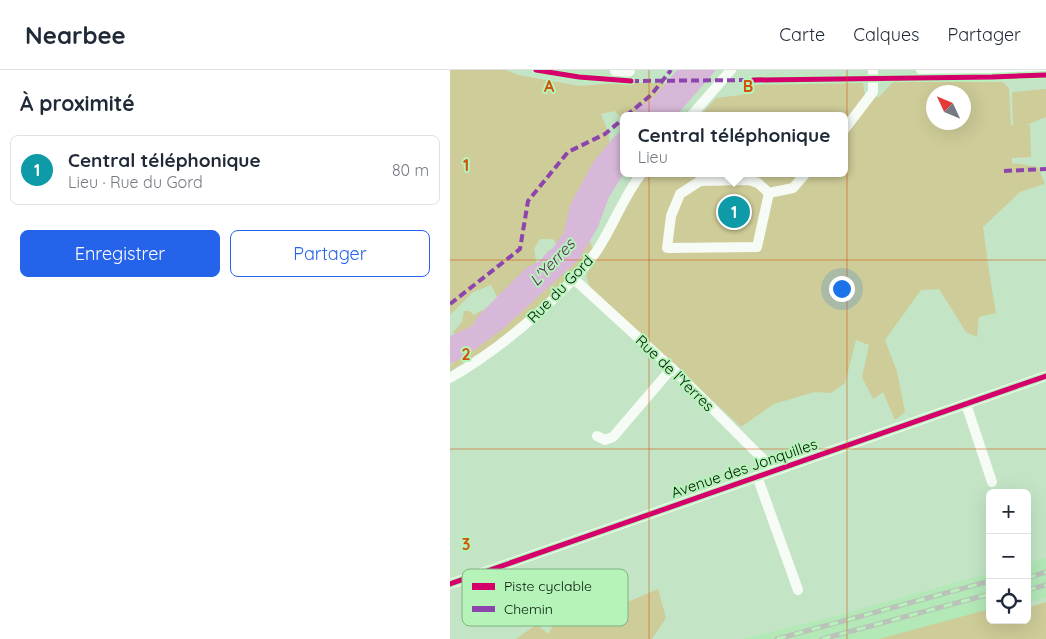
<!DOCTYPE html>
<html lang="fr">
<meta charset="utf-8">
<style>
:root{--surface:#fff;--page:#f6f6f7;--text:#1f2937;--muted:#747a83;--line:#e0e1e3;--accent:#2563eb}
body{margin:0;font-family:Quicksand,sans-serif;background:var(--page);color:var(--text)}
.controls{position:absolute;right:15px;bottom:15px;display:grid;overflow:hidden;border-radius:8px;box-shadow:0 5px 20px #0002}
.controls button{width:45px;height:45px;display:grid;place-items:center;padding:0;border:0;border-bottom:1px solid var(--line);background:var(--surface);color:var(--text);font:25px sans-serif}
.compass{position:absolute;left:476px;top:15px;width:45px;height:45px;border-radius:50%;background:var(--surface);box-shadow:0 5px 20px #0002;rotate:314deg}
.you{position:absolute;left:391px;top:218px;width:18px;height:18px;margin:-12px;border:4px solid #fff;border-radius:50%;background:#1a73e8;box-shadow:0 0 0 8px #1a73e833}
.badge{display:grid;place-items:center;width:32px;height:32px;border-radius:50%;background:var(--accent);color:#fff;font-size:16px;font-weight:700}
.pin{position:absolute;translate:-50% -50%;border:2px solid #fff;box-shadow:0 1px 5px #0006}
.popup{position:absolute;left:170px;top:42px;width:228px;height:65px;box-sizing:border-box;display:grid;place-content:center;border-radius:8px;background:var(--surface);filter:drop-shadow(0 1px 4px #0005);font-size:16px;white-space:nowrap;color:var(--muted)}
.popup b{font-size:19px;color:var(--text)}
.popup::after{content:'';position:absolute;left:50%;top:100%;margin-left:-10px;border:10px solid transparent;border-top-color:var(--surface)}
.list{margin:0;padding:0;list-style:none}
h2{display:flex;justify-content:space-between;align-items:center;height:65px;margin:0;padding:0 20px;font-size:21px}
h2 small{font-size:16px;font-weight:400;color:var(--muted)}
.list li{display:grid;grid-template-columns:32px 1fr auto;gap:15px;align-items:center;box-sizing:border-box;height:70px;margin:0 10px 10px;padding:0 10px;border:1px solid var(--line);border-radius:8px}
.list b{display:block;font-size:19px;white-space:nowrap}
.list p{margin:0;font-size:16px;white-space:nowrap;color:var(--muted)}
.list em{font-size:16px;font-style:normal;color:var(--muted)}
.actions{display:flex;gap:10px;padding:15px 20px}
.actions a{flex:1;padding:11px 0;border:1px solid var(--accent);border-radius:8px;text-align:center;font-size:18px;color:var(--accent)}
.actions .main{background:var(--accent);color:#fff}
.icon{flex:none;width:28px;height:28px;fill:none;stroke:currentColor;stroke-width:2;stroke-linecap:round;stroke-linejoin:round}
.map{position:relative;flex:none;width:596px;height:569px;overflow:hidden}
header{display:flex;align-items:center;gap:30px;box-sizing:border-box;height:70px;padding:0 25px;background:var(--surface);border-bottom:1px solid var(--line)}
header strong{font-size:24px}
nav{display:flex;gap:28px;margin-inline-start:auto;font-size:18px}
main{display:flex}
aside{flex:1;background:var(--surface)}
.map>svg:first-child{display:block}
.built{fill:#b3e8b7}
.green{fill:#cecc98;fill-rule:evenodd}
.water{fill:#d7b8d8}
.lines{fill:none;stroke-linecap:round;stroke-linejoin:round}
.minor{stroke:#f6fbf6;stroke-width:10}
.major{stroke:#f6fbf6;stroke-width:14}
.rail-casing{stroke:#bac2ba;stroke-width:5}
.rail{stroke:#b5f3b9;stroke-width:3;stroke-dasharray:9;stroke-linecap:butt}
.quiet{stroke:#8e44ad;stroke-width:4;stroke-dasharray:8 4;stroke-linecap:butt}
.cycleway-casing{stroke:#b5f3b9;stroke-width:8}
.cycleway{stroke:#d6006c;stroke-width:5}
.grid{fill:none;stroke:#d1520b;stroke-width:1;stroke-opacity:0.55}
.labels{text-anchor:middle;dominant-baseline:central;stroke-width:4;stroke-linejoin:round;paint-order:stroke}
.street-label{font-size:15px;fill:#011604;stroke:#b5f3b9}
.water-label{font-size:16px;font-style:italic;fill:#621c64;stroke:#b5f3b9}
.key{fill:#b5f3b9;stroke:#7fb183;stroke-width:1}
.key-label{font-size:14px;fill:#011604}
.grid-label{font-size:16px;text-anchor:middle;font-weight:bold;fill:#d1520b;stroke:#b5f3b9;stroke-width:4;stroke-linejoin:round;paint-order:stroke}
</style>
<header>
<strong>Nearbee</strong>
<nav><a>Carte</a><a>Calques</a><a>Partager</a></nav>
</header>
<main>
<aside>
<h2>À proximité<small></small></h2>
<ul class="list">
<li><span class="badge" style="background:#0f9aa8">1</span><div><b>Central téléphonique</b><p>Lieu · Rue du Gord</p></div><em>80 m</em></li>
</ul>
<div class="actions"><a class="main">Enregistrer</a><a>Partager</a></div>
</aside>
<div class="map">
<svg width="596" height="569" viewBox="0 0 596 569">
<rect width="100%" height="100%" fill="#c3e5c6"/>
<path class="built" d="M596,488V528L577,533V493Z
M540,503V543L440,569H292L386,546Z"/>
<path class="green" d="M0,0H56L68,5L130,16L166,13H215L193,46H174V52L165,41L151,44L159,64L160,81L110,179L103,169H90L84,179L87,196L49,231L41,215L23,222L0,245Z
M443,12H553L559,18L561,56L563,55L562,25L563,22L596,19V47C589,49 582,54 575,55H580L581,87L562,88V93L588,97L595,114L570,122L533,157L540,208L546,243L529,247L527,267L516,262L489,219L471,220L435,270L447,301L455,342L445,350L433,322L423,329L412,307L419,275L406,270L395,313L381,323L365,322L324,334L291,357L140,217L136,205L187,114L198,103H394V46H250L266,28L291,25L305,15L413,13L415,26L429,27ZM483,22H514V52H483Z
M138,168L143,179L104,223L54,268L0,301V296L12,284Z
M32,240L37,244L8,267L3,262L12,252L14,241H19L24,245Z
M208,519L216,548L202,569H66L87,554L98,564L112,540L134,549L151,538L168,536Z
M596,532V569H429L540,539V550H577V538Z"/>
<path class="water" d="M227,0H266L226,46H183L187,39L203,28Z
M174,59V103L159,127L148,157L129,189L54,258L16,286L0,294V266L22,256L28,246L76,198L90,191L98,181L103,178L114,162L120,135L144,91L163,68Z"/>
<g class="lines">
<path class="minor" d="M471,0L477,3L596,1
M241,46L281,0
M394,60L423,22V0
M299,110L308,113L319,123L307,177L217,178L221,146L230,124L250,111Z
M319,123L343,118L356,103
M124,209L228,304L317,393L321,401
M0,308C36,287 63,266 94,238C113,220 131,203 146,182C163,157 173,127 192,103
M516,334L542,412
M147,366L155,370L163,367L222,298
M307,406L348,520
M0,514L596,306"/>
<path class="major" d="M167,0H178"/>
<defs>
<path id="rail" d="M577,508L596,502
M577,520L596,515
M327,569L540,511
M372,569L540,524"/>
</defs>
<use href="#rail" class="rail-casing"/>
<use href="#rail" class="rail"/>
<path class="quiet" d="M181,11L303,10
M176,46L201,25L221,0
M554,101L596,99
M0,234L70,179L78,131L118,82L155,64L174,48"/>
<defs>
<path id="cycleway" d="M86,0L129,7L181,11
M303,10L542,7L596,5
M0,514L596,306"/>
</defs>
<use href="#cycleway" class="cycleway-casing"/>
<use href="#cycleway" class="cycleway"/>
</g>
<path class="grid" d="M199,0V569M397,0V569M0,190H596M0,379H596"/>
<g class="labels">
<g class="street-label">
<text transform="translate(110 219) rotate(-46)">Rue du Gord</text>
<text transform="translate(225 303) rotate(44)">Rue de l'Yerres</text>
<text transform="translate(294 398) rotate(-19)">Avenue des Jonquilles</text>
</g>
<g class="water-label">
<text transform="translate(102 192) rotate(-47)">L'Yerres</text>
</g>
</g>
<rect x="12" y="499" width="166" height="57" rx="8" class="key"/>
<rect x="22" y="513" width="23" height="7" fill="#d6006c"/>
<rect x="22" y="536" width="23" height="6" fill="#8e44ad"/>
<g class="key-label">
<text x="54" y="521">Piste cyclable</text>
<text x="54" y="544">Chemin</text>
</g>
<g class="grid-label">
<text x="99" y="22">A</text>
<text x="298" y="22">B</text>
<text x="16" y="101">1</text>
<text x="16" y="290">2</text>
<text x="16" y="480">3</text>
</g>
</svg>
<div class="controls">
<button>+</button>
<button>−</button>
<button><svg class="icon" aria-label="locate" viewBox="0 0 24 24"><circle cx="12" cy="12" r="6"/><path d="M12 2v4M12 18v4M2 12h4M18 12h4"/></svg></button>
</div>
<svg class="compass" viewBox="-18 -18 36 36"><path d="M0-13l5 13h-10z" fill="#e53935"/><path d="M0 13l5-13h-10z" fill="#747a83"/></svg>
<div class="you"></div>
<div class="pin badge" style="left:284px;top:142px;background:#0f9aa8">1</div>
<div class="popup"><b>Central téléphonique</b>Lieu</div>
</div>
</main>
